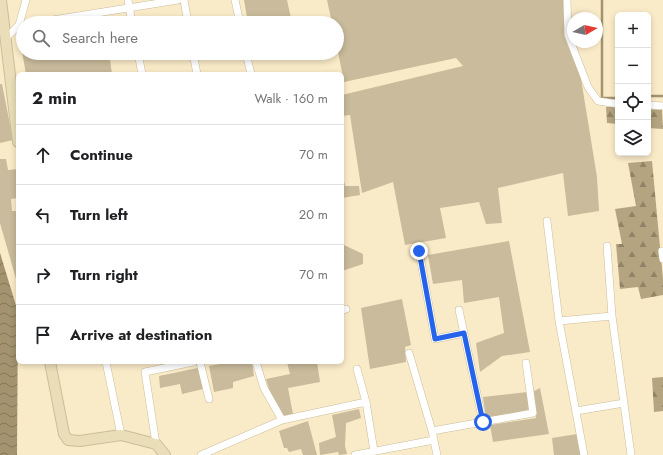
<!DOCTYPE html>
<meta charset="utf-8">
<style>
:root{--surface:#fff;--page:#f2f2f2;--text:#202124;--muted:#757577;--line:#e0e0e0}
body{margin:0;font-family:Jost,sans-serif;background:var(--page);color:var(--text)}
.controls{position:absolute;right:12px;top:12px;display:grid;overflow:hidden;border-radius:6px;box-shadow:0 2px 6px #0003}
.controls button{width:36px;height:36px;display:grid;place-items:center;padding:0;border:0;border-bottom:1px solid var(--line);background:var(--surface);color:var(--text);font:20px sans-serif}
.compass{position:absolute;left:567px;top:12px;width:36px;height:36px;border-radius:50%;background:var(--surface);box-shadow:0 2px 6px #0003;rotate:81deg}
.stop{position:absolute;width:12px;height:12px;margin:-9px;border:3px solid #2563eb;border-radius:50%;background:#fff}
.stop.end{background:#2563eb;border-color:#fff;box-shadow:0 1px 4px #0008}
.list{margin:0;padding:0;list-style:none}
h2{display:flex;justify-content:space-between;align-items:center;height:52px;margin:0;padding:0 16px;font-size:17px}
h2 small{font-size:13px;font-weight:400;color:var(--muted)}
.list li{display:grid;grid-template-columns:26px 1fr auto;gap:12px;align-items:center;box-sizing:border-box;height:60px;padding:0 16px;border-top:1px solid var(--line)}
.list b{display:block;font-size:15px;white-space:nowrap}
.list em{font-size:13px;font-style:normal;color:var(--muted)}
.icon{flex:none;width:22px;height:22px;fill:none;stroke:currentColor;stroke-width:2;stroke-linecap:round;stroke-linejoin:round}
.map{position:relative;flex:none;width:663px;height:455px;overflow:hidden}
.search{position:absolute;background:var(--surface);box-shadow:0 2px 6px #0003;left:16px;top:16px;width:328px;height:44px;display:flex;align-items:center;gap:10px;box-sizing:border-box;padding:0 14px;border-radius:22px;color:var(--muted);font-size:15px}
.panel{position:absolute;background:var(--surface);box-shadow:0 2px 6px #0003;left:16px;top:72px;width:328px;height:292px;border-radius:6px}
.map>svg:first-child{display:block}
.green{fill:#c9bb9b}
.forest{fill:url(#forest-firs)}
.water{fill:url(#water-waves)}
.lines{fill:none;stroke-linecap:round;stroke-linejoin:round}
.stream{stroke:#a3946f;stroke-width:2.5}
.street-casing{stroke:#cbbd9b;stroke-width:8}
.secondary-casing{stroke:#cbbd9b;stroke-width:12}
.street{stroke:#fff;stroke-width:7}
.secondary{stroke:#eadeb8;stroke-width:10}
.route{stroke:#2563eb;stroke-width:5}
</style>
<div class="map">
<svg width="663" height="455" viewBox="0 0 663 455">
<defs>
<pattern id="forest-firs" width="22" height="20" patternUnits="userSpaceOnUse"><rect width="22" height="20" fill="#b4a47f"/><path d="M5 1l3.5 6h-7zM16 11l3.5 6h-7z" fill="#918466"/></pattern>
<pattern id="water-waves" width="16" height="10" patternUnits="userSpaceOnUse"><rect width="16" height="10" fill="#a3946f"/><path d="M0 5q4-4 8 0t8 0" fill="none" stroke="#837759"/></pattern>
</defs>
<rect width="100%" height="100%" fill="#faebc8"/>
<path class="green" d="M244,0H287L292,23H248Z
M327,0H567L573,33V42H575L597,177L599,211L568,216L563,173L498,188L502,223L486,224L479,202L440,208L446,238L405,245L393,182L362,193L350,115L342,116V95L463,66L456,58L344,82L337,47V23H332Z
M23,34V53H109L112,74H26L19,35Z
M0,84H2L13,140L0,143Z
M0,159H6L8,170L18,169V198L11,199L12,211H18V286L0,223Z
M342,171L345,186H359L360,195L342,198Z
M342,239L344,245L363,254V264L342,271Z
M509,241L530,352L502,356L480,372L476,343L504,333L499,297L464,303L462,280L433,284L428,255Z
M402,299L411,345L405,347L406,362L370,369L361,308Z
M230,362H252L254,376L233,382V388L214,392L209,366Z
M287,362H317L320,382L288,388L293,414L283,417L270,392L266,379L290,374Z
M198,368L203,389L182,394L180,384L160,388L159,376Z
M540,388L549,434L493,442L490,425L536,418L534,391Z
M527,392L530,411L486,418L483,397Z
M359,409L361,418L346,423L345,446L347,454L339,455L338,452L320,455L319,443L336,437L332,415Z
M308,421L317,455H303L301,449L289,452L287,448H284L279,431Z
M577,434L581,455H554L552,438Z"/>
<path class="forest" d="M606,107H618V124L607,123Z
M648,109L662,110L663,129L648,128Z
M652,161L663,279V295L641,299L638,287L620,289L616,244H622L615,209L636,206L628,163Z
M663,377V411L654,412L652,378Z"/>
<path class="water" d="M0,253L18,312L17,455H0Z"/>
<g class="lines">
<path class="stream" d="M602,0V98H618
M648,96H663"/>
<defs>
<path id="street" d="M128,0L132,23
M184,0L188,23
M235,0L240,23
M567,0L568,35L588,87L598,101L618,104
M34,23L178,0
M5,39L19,25L26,0
M138,53L142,74
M193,53L197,74
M246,53L251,74
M648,105L663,106
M547,221L559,321L612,316L631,455
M607,246L612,316
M419,251L435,339L464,333
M662,251L663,259
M342,310L346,309
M459,310L483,422
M559,321L584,455
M409,353L432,431L437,455
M106,362L121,435
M200,362L209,399
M256,362L264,388L282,420
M357,369L366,402L374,451
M576,411L624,403
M432,431L533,413L526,363
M156,444L145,372L193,362
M201,455L282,420L366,402
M355,455L434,440"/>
<path id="secondary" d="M1,0L18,142
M50,362L64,434L68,440L80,441L121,435L156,444L165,455"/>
</defs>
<use href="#street" class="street-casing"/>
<use href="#secondary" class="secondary-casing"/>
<use href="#street" class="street"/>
<use href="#secondary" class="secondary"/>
</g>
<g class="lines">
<path class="route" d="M419,251L435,339L464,333L483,422"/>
</g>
</svg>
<div class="controls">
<button>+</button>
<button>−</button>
<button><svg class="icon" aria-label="locate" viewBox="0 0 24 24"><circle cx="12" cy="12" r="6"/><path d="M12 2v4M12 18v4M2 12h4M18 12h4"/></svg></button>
<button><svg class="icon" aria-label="layers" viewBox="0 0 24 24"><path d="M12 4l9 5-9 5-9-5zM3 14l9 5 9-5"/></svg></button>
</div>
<svg class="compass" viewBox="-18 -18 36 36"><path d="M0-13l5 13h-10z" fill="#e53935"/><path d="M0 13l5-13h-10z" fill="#757577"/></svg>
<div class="stop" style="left:483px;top:422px"></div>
<div class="stop end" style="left:419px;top:251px"></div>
<div class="search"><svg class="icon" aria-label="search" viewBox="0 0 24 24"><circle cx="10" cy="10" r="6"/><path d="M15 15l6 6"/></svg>Search here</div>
<section class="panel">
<h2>2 min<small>Walk · 160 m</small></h2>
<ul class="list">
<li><svg class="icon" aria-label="ahead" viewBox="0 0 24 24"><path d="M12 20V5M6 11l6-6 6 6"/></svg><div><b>Continue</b></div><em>70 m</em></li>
<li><svg class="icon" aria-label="left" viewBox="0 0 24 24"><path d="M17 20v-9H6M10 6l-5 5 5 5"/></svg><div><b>Turn left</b></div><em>20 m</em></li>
<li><svg class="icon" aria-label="right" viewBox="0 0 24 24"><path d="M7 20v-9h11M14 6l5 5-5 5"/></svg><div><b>Turn right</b></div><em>70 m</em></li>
<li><svg class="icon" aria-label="arrive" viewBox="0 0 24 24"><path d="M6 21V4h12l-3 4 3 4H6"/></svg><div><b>Arrive at destination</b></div></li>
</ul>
</section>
</div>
